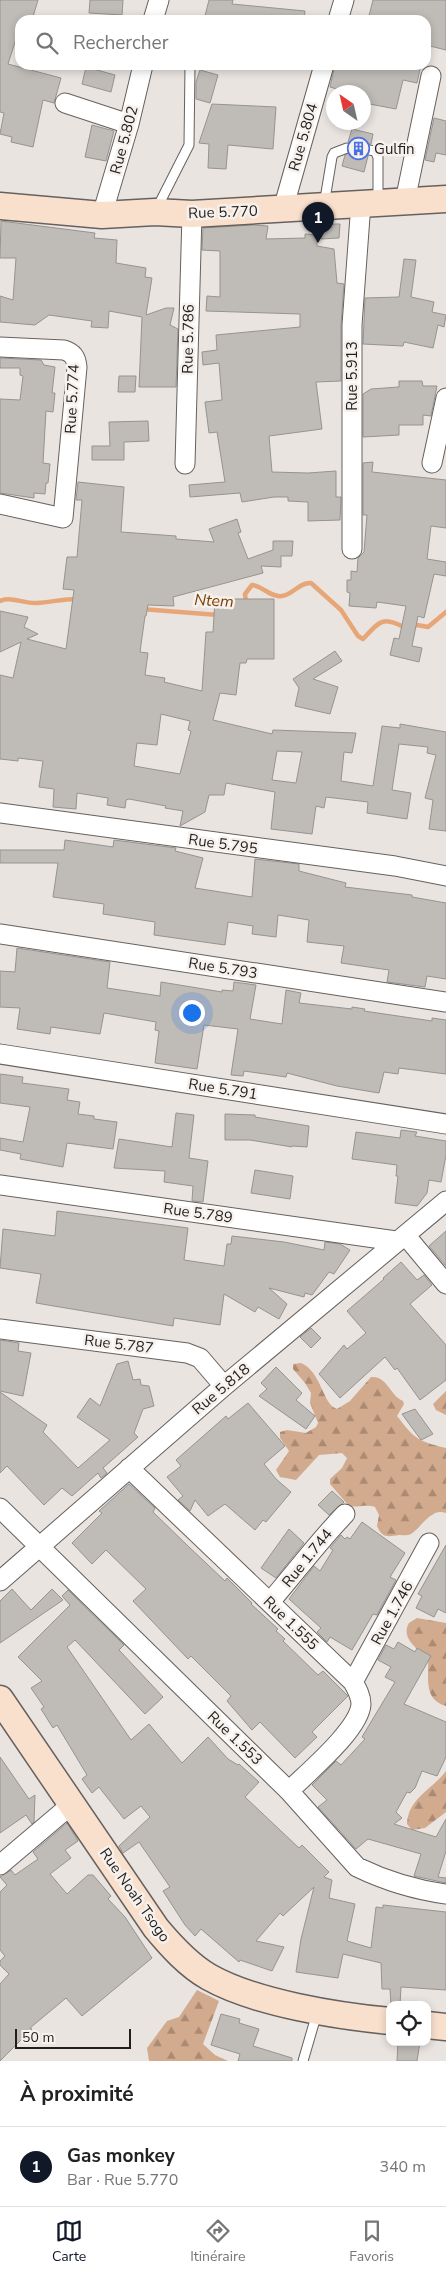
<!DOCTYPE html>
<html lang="fr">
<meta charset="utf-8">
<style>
:root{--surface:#fff;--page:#f6f6f6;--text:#222;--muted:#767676;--line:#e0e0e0;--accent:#111827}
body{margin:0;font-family:"Nunito Sans",sans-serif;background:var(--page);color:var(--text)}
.controls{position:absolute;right:15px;bottom:15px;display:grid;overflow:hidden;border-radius:10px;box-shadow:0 2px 8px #0003}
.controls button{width:45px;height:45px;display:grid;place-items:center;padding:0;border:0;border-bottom:1px solid var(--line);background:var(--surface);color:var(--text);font:25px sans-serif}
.compass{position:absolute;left:326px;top:85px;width:45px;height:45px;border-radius:50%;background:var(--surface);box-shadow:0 2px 8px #0003;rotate:326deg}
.scale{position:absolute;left:15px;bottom:12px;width:116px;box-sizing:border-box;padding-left:5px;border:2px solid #211f1e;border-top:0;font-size:14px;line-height:18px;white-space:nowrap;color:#211f1e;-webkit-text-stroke:4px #f6f1ed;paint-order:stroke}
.you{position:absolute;left:191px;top:1012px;width:18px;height:18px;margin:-12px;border:4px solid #fff;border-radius:50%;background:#1a73e8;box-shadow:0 0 0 8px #1a73e833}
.badge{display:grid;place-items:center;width:32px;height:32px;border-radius:50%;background:var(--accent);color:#fff;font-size:16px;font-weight:700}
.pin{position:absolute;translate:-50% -41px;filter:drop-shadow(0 1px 2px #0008)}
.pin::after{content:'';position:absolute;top:26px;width:18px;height:15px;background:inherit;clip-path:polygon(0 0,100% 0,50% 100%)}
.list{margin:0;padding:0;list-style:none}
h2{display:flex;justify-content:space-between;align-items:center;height:65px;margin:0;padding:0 20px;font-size:21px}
h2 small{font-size:16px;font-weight:400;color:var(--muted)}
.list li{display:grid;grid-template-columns:32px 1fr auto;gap:15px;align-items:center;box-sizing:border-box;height:80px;padding:0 20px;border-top:1px solid var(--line)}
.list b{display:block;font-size:19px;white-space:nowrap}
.list p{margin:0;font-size:16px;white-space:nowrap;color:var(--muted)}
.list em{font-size:16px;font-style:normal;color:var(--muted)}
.icon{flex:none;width:28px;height:28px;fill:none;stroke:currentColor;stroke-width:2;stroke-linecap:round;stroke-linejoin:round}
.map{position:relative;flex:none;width:446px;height:2061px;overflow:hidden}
.search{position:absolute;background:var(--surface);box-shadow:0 2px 8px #0003;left:15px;right:15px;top:15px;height:55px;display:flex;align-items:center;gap:12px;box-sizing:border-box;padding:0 18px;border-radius:15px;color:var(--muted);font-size:19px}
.sheet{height:145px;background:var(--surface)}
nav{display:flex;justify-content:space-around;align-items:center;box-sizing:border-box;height:70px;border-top:1px solid var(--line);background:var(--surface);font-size:14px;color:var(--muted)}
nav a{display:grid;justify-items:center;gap:2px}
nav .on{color:var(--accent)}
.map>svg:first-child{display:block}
.forest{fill:url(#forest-firs)}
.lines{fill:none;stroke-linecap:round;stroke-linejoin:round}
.stream{stroke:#e7a678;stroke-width:4.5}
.building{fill:#bfbbb7;stroke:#979390;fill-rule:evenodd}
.service-casing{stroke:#66615e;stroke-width:11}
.minor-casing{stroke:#66615e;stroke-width:21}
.secondary-casing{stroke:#66615e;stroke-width:29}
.service{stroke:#fff;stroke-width:9}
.minor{stroke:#fff;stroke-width:19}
.secondary{stroke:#f9e0cd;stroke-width:26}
.labels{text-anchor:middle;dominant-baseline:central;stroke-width:5;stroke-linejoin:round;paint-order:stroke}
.street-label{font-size:15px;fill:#211f1e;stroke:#f6f1ed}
.poi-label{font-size:15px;fill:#211f1e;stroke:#f6f1ed;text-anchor:start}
.water-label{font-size:16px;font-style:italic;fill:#7b4006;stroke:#f6f1ed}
</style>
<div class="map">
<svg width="446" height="2061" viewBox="0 0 446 2061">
<defs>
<pattern id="forest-firs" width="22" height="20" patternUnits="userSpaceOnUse" patternTransform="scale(1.25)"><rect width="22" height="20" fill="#d2aa8e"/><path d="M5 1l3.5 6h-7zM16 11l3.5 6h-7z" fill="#aa8a73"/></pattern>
</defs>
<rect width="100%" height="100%" fill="#e9e4e0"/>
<path class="forest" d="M301,1363C322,1372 322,1404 337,1409L350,1401L371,1377C388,1376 389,1395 403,1401L404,1404L397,1416C415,1439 417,1441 446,1448V1513C431,1507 422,1527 411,1534C407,1536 403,1535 399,1535C387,1537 382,1538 377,1526L379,1515L375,1507C365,1504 357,1508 349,1506L330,1484V1479L342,1468L347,1458L342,1453L319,1455L296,1480L280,1477L276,1470L289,1451L280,1438V1432L287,1430L306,1433L316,1427L318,1423L310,1403L311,1393L305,1383L293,1369V1364Z
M446,1391V1415L436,1410L433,1404Z
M417,1618L446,1623V1706C423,1699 429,1678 428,1659C418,1649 400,1638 409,1623Z
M446,1771V1812L425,1828L412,1830L407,1824C408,1798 433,1789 446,1771Z
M197,1990L219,2001L203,2044L215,2055L228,2061H149L147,2048L167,2021L179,2017Z"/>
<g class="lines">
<path class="stream" d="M0,601C12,596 24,604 37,603C51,602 63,599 77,599
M246,603L245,594L252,585C263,586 271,598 282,596C293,595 299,582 311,583L341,610L358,636L363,639C379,622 382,615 405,628L417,625L428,627L446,612
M141,609L218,615"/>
</g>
<path class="building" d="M0,0H38L32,20H20V37L17,36L8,64L61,78L54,103L43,100L33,147L11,142L12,137L0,134L4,113L0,112Z
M90,0H123L122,15L89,13Z
M209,0H233L232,4L305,11L304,20H204Z
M373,0H446V50L426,45V20H368Z
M335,65H421L417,83L403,80L396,109L364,103V92H340V90L330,87Z
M86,67L115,75L111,92L82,84Z
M200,70L218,75L210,103L196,99V82Z
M212,104L276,107L273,149L228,145L226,169L208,168L209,144L199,143Z
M434,118L446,121V155L436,153L434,162L425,160Z
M92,125L114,131L106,161L85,157Z
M352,129L373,134L371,144H366L363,148V153L368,156L364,172L342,166L345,155L353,149V145L348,142Z
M1,221L95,233L94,238L117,240L116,263L146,268L145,277L152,278L146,315L166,308H174L170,325L178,329L176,387H139L142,317L109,311L108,328L91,327L92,321L49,315L35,325L0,322V296L13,300L16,258H0Z
M321,224H340L339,238L321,239Z
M253,225L268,226L266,239L305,238V234L317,235V246L334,249L337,283L344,284L341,325V381L316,382L322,429L269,436L272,472L308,473L336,471V497H341L340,520L308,521V502L288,501V497H274L242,502L240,493L190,497L189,485L225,482L217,432L209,433L205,402L222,400L219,363L203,365L202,352L217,350L216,335L300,327V314L206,311L207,296L220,297V251L202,250L203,228Z
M404,259L416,260L411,297L434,302L432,312L446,315L444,327L438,325L433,348L404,342L403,346L363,344L365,298L399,297Z
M0,358L41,360L44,365L55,367L52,393H55L53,412L46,411L43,463L50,464L48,483H46L45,494L34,493V498L0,493V399L20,400L23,376L20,375V368H0Z
M119,376H136L135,392H118Z
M399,381H422L423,386H437L431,416L423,415V425H399V435L363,437V394L371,389L399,387Z
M148,421L149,441L124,442V460H92V446H110L109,422Z
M373,462L372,472L446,480V528L431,526L427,559L446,562V576L434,574L424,618L418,616L412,646L422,648L419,662L390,655L394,638L399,639L406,606L377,602L376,608L349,606L350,593L347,592V580H351V571L357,572L358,558L364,552L367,515H363V463Z
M78,482L124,487L121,532L176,536V539L214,542L209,529L237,519L241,532L238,533L248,559L273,550V541H293L292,556H281V567L261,566L263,573L173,597L174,606L148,605L146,616H145L140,652L148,653L145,675L165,678L164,682L202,691L206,632H213L215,599H274V659H247L246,663H240L236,695L220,693L213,720L272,734L273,730L356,733L352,753L344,752L341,781L373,786L382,726L400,728V724L446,732V831L429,829L433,800L425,798L436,755L427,753L428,747L399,744L392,790L411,793L407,819L367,813L368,802L326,797L324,808L316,806L312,834L271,829L275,792L226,783L224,795H209L205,812L180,826L183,811L165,808L166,806L129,799L126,800L125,808L107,805L108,798L77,793L76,809L53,807L54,789L39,787L43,761L18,758V761L0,759V675L13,678L21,642L0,652V611L28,617L24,627L38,634L27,639L66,649L74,590L63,589L67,557H77L82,500H76ZM161,714L190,721L188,730L191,731L180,774L134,766L137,743L157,745ZM277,751L302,752L296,783L272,780Z
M335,651L342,661L313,679L338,687L330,714L295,706L299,688L293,679Z
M65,840L113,847L114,840L176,848L175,851L203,858L195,888L252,897L255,859L299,864V871L346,883L345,887L412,895V897L446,903V979L427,976L425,987L387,982L389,970L341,963L344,946L307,942L309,920L278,915L276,937L252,934L253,926L228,922L225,945L154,935L155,922L103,914L104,904L53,897L58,863H0V850H64Z
M17,948L110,962L107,988L160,996L161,982L222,992V990L233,991L234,982L256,985L250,1019L282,1024L286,990L301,993L299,1003L352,1009V1007L365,1009L364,1011L432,1021V1018L446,1020V1074L399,1068L398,1074L384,1072L379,1093L337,1086L287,1073L286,1077L244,1071L243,1076L231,1075L238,1029L204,1025L197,1069L155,1063L159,1031L155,1030L156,1022L104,1013L100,1034L51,1027L50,1034L17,1029L20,1008L0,1007V971L15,972Z
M0,1074L23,1077L22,1083L69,1089L67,1100L80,1102L78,1114L94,1116V1119L117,1122L113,1149L67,1143L63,1167L20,1159L21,1154L0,1150V1138L23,1142L30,1107L0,1103Z
M176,1113L194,1115L189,1158L208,1161L203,1202L192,1201L193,1186L164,1182L165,1171L114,1168L119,1139L172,1147Z
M225,1114L255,1115V1117L309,1126L307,1147L292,1146V1147L250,1140H225Z
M401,1130L417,1132L415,1136L446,1141V1155L441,1182L429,1180L427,1193L417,1206L395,1203L398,1176H396L397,1165L352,1159L356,1132L400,1138Z
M255,1170L293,1176L290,1199L251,1193Z
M57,1211L188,1228L184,1260L224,1266L227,1244H231L232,1236L284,1242L324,1250L325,1242L340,1244L350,1250L334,1274L329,1272L312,1295L305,1293L304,1297L269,1288L287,1304L279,1319L258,1307L255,1312L224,1294L220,1325L174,1318L173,1326L36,1303L41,1274L0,1268L3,1229L55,1236Z
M446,1231V1266L429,1246Z
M401,1262L417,1280L424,1275L432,1285L410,1304L446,1345V1380L420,1400L397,1368L395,1370L385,1357L340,1398L319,1374L344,1345L347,1349L366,1333L347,1311L384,1279L383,1278Z
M311,1328L321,1338L311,1348L300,1337Z
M0,1340L19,1343L18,1351L31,1353L23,1396L0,1391Z
M128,1361L133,1380L140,1379L141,1385L149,1386L154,1406L143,1409L134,1433L138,1437L103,1468L107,1473L101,1478L98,1473L72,1496L62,1488L44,1505L7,1466L0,1473V1392L47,1425L43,1432L78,1468L110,1440L77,1417L90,1398L100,1406L117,1364Z
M276,1367L302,1393L296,1400L315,1416L306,1429L259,1396L267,1389L261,1383Z
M248,1403L285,1446L264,1464L276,1479L291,1492L266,1522L263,1520L255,1530L225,1504L208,1516L195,1500L190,1511L178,1500L183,1496L167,1477L181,1466L176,1460L226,1416L228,1419Z
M415,1409L433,1434L421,1440L402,1414Z
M129,1484L155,1508L153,1512L188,1546L225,1581L227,1578L252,1603L251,1604L278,1629L276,1631L285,1639L283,1641L318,1675L323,1671L348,1696L312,1732L317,1737L295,1758L260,1722L252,1730L227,1701L231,1696L191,1656L188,1659L133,1601L146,1589L106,1550L92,1564L72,1543L102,1513L99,1511Z
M332,1491L344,1502L329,1515L318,1505Z
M362,1522L405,1553L390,1577L396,1580L377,1615L373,1614L352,1650L330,1637L327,1642L317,1632L321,1628L289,1599L314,1566L320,1571L333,1550L330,1548L341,1535L345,1539L347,1537L350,1539Z
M289,1529L304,1543L276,1578L261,1568Z
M446,1545V1613L438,1609L434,1617L416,1608L422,1596L418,1594Z
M12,1589L31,1610L52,1589L63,1600L0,1643V1601Z
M68,1590L124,1645L119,1650L163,1697L145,1714L75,1640L67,1647L131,1740L149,1724L182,1763L208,1737L228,1759L238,1765L239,1764L259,1782L245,1797L299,1848L302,1845L329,1872L324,1877L332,1880L329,1898L355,1904L347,1941L371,1948L376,1907L383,1908V1905L446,1912V1990L401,1987L400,2005H391L390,1989H382L381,1963L343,1954L338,1978L296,1972L301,1939L314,1887L283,1916L280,1913L256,1941L284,1947L272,1971L240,1960L239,1962L201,1929L195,1936L185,1925L163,1891L170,1887L139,1842L123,1853L119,1846L150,1817L141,1806L124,1819L99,1787L92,1793L82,1779L87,1775L57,1725L53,1728L41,1709L44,1707L31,1688L42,1681L18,1657L70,1605L62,1596Z
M398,1642L415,1652L417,1648L431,1656L404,1704L446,1722V1757L437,1776L422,1771L415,1788L410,1793L407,1792L396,1812L402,1818L394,1824L436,1837L446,1819V1851L438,1877L446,1878V1883L414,1876L421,1854L368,1839L356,1849L318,1807L327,1800L312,1785L336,1761L341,1765L365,1739L362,1737L395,1682L385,1677L391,1667L378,1660L386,1645L394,1649Z
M0,1757L29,1799L35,1795L34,1822L32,1824L26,1815L0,1833Z
M67,1823L78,1841L65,1850L71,1858L50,1874L67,1894L88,1875H93L111,1896L108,1899L125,1917L152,1958L82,2016L66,1998L30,2028L32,2029L0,2061V1984L9,1974L0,1965V1961L5,1956L0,1950V1892L7,1885L0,1877L11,1870L15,1875L38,1859L33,1852Z
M221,2014L240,2019L239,2023L259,2029L253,2046L292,2058V2061H238L240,2054L211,2045Z
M398,2042H420L417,2061H397Z"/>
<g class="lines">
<defs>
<path id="service" d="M369,150L375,151L378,157V202
M324,205L332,157L334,153L347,148
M156,210L189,145L190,65
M303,2061L317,2013"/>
<path id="minor" d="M153,20L159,0
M338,20L344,0
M65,103L129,124
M405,201L431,76
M283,209L324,65
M102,215L129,124L143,65
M0,347L64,350C73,353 76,357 77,367L63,518L0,504
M432,463L446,398
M185,464L192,214
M352,549V325L361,203
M0,813L395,866L446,876
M0,934L446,1002
M0,1054L446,1124
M0,1185L396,1241
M406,1236L446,1284
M0,1329L187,1353L200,1358L224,1386
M129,1468L353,1682C357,1689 361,1696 361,1704C360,1729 307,1773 289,1791
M0,1508L289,1791L357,1867C384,1880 416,1890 446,1894
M0,1581L224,1386L446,1201
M270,1602C295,1573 318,1542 345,1514
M353,1682L429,1543
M0,1865L72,1804"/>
<path id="secondary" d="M0,206L102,215L155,212L192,214L446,199
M0,1699L156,1928C171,1946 188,1965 209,1977C255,2003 337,2016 390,2021
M427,2025L446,2027"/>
</defs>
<use href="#service" class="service-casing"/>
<use href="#minor" class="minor-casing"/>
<use href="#secondary" class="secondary-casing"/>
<use href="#service" class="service"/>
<use href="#minor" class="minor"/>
<use href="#secondary" class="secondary"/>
</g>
<defs>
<symbol id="building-ring" viewBox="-11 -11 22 22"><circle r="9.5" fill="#f6f1ed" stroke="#4a71e4" stroke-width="1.5"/><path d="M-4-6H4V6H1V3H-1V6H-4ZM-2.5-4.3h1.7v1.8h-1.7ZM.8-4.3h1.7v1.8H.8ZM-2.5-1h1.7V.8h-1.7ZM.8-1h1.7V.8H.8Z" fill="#4a71e4"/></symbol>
</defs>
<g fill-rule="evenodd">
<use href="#building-ring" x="346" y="136" width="25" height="25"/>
</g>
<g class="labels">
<g class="street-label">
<text transform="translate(303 137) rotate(-74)">Rue 5.804</text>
<text transform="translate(124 140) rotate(-75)">Rue 5.802</text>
<text transform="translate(223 212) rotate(-2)">Rue 5.770</text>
<text transform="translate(188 339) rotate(-89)">Rue 5.786</text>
<text transform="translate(352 376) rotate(-90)">Rue 5.913</text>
<text transform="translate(72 399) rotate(-87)">Rue 5.774</text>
<text transform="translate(223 844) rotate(8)">Rue 5.795</text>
<text transform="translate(223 968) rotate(9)">Rue 5.793</text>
<text transform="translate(223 1089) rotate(9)">Rue 5.791</text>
<text transform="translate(198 1213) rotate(8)">Rue 5.789</text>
<text transform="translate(119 1344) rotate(7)">Rue 5.787</text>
<text transform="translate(221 1389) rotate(-40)">Rue 5.818</text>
<text transform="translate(307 1558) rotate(-51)">Rue 1.744</text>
<text transform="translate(392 1613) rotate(-61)">Rue 1.746</text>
<text transform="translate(291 1623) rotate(44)">Rue 1.555</text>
<text transform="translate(235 1738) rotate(44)">Rue 1.553</text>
<text transform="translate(135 1895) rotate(55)">Rue Noah Tsogo</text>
</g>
<g class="poi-label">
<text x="374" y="149">Gulfin</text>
</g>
<g class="water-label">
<text transform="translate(214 601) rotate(3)">Ntem</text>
</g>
</g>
</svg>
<div class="controls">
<button><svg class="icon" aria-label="locate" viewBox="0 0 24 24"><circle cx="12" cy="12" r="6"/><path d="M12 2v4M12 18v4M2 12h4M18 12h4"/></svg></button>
</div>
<svg class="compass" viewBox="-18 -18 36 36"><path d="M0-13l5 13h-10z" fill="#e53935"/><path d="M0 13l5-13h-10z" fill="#767676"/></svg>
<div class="scale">50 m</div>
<div class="you"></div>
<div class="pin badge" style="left:318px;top:243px">1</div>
<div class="search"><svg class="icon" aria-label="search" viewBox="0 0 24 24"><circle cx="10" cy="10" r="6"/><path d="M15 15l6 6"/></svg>Rechercher</div>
</div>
<section class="sheet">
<h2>À proximité<small></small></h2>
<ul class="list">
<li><span class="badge">1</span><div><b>Gas monkey</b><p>Bar · Rue 5.770</p></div><em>340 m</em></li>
</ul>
</section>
<nav>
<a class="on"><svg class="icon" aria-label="map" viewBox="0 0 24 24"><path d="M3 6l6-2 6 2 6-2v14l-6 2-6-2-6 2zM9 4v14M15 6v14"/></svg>Carte</a>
<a><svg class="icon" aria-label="directions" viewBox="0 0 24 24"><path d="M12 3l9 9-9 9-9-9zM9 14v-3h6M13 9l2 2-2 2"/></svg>Itinéraire</a>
<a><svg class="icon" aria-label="saved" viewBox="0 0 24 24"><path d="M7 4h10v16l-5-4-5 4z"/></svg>Favoris</a>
</nav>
